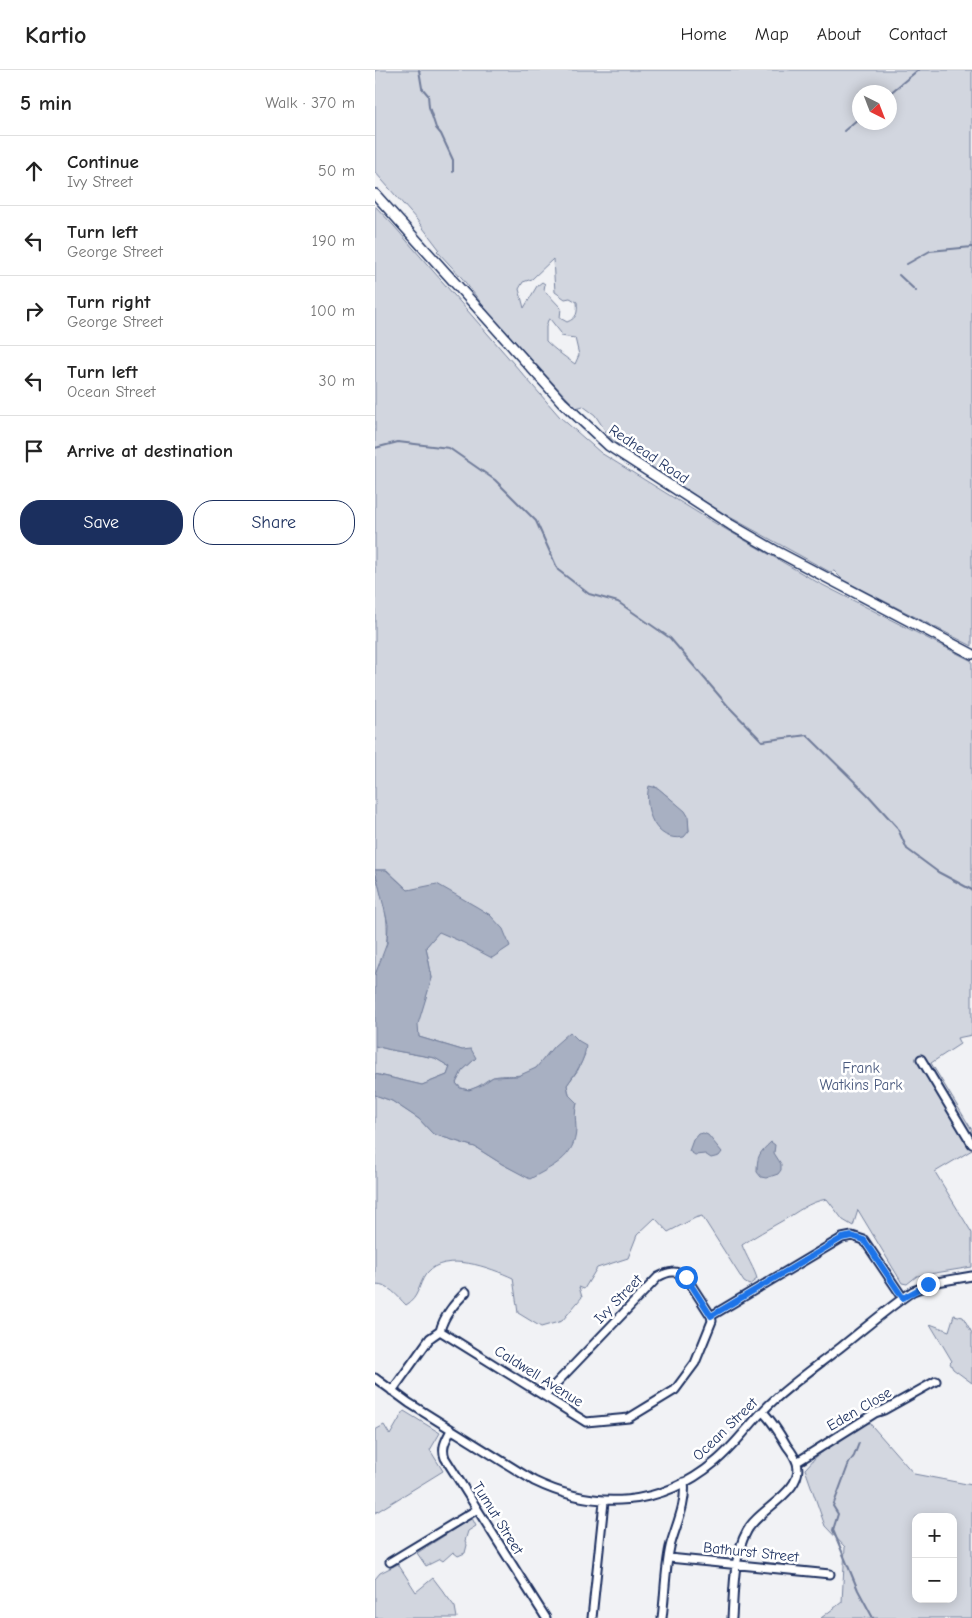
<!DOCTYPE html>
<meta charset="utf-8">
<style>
:root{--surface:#fff;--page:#f6f6f6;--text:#222;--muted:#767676;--line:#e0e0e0;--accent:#1b2f5e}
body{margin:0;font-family:"Comic Neue",sans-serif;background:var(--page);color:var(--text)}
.controls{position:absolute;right:15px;bottom:15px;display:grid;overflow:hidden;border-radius:10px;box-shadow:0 2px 12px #0003}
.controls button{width:45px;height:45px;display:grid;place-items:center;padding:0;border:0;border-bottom:1px solid var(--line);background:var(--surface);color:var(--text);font:25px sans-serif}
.compass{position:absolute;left:477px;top:15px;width:45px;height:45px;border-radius:50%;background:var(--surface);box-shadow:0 2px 12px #0003;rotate:138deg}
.stop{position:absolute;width:15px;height:15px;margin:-11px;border:4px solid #1a73e8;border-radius:50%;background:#fff}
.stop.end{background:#1a73e8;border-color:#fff;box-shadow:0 1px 5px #0008}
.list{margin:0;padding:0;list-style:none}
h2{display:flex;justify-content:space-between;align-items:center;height:65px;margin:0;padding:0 20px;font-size:21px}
h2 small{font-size:16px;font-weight:400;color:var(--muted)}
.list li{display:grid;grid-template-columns:32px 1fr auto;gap:15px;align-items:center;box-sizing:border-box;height:70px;padding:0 20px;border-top:1px solid var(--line)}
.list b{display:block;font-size:19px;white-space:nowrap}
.list p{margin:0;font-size:16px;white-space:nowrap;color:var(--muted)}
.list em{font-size:16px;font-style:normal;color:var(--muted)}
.actions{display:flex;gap:10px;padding:15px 20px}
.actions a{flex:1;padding:11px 0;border:1px solid var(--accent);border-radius:20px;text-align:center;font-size:18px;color:var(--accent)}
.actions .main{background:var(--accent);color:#fff}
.icon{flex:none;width:28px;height:28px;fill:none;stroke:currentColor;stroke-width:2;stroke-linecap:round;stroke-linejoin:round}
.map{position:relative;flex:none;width:597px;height:1548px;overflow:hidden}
header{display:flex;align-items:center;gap:30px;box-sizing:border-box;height:70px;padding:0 25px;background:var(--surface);border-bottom:1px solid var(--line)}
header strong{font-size:24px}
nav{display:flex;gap:28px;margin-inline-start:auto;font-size:18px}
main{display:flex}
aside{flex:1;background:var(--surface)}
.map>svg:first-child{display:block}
.green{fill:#d2d6df;stroke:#76829e;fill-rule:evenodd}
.water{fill:#a8b0c2;stroke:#707c9a}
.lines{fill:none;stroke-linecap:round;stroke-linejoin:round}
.stream{stroke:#707c9a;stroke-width:2}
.minor-casing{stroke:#1b2f5e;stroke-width:11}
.major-casing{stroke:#1b2f5e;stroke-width:12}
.minor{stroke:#fff;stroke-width:7}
.major{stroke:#fff;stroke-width:9}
.route{stroke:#1a73e8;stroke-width:6}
.labels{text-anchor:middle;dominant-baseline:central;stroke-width:5;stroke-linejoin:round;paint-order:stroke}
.street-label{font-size:15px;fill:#1b2f5e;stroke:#fff}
.park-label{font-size:15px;fill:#49597e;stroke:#fff}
</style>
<header>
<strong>Kartio</strong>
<nav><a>Home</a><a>Map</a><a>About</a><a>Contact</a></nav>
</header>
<main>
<aside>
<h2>5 min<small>Walk · 370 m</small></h2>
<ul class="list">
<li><svg class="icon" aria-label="ahead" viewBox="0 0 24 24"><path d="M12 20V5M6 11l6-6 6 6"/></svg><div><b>Continue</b><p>Ivy Street</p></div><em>50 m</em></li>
<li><svg class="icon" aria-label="left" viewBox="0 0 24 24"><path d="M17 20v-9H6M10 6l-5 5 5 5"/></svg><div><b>Turn left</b><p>George Street</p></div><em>190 m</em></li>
<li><svg class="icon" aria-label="right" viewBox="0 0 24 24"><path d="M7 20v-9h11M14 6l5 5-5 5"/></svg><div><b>Turn right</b><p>George Street</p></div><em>100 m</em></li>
<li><svg class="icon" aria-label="left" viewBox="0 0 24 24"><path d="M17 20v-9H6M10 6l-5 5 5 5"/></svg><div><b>Turn left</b><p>Ocean Street</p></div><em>30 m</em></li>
<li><svg class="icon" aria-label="arrive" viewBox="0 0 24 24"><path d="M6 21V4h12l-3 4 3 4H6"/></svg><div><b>Arrive at destination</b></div></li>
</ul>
<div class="actions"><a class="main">Save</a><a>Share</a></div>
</aside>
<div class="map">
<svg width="597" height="1548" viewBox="0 0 597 1548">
<rect width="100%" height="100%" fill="#f1f2f5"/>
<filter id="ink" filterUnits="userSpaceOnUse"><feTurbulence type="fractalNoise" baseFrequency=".02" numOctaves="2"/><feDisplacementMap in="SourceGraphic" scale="10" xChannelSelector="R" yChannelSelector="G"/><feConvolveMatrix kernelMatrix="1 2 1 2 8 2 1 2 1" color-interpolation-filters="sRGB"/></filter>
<g filter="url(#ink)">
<path class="green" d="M0,0H597V576L468,510L459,501L455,502L353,446L253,383L235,368L220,345L208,336L201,338L113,242L87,208L62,181L64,179L42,150L0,102ZM484,22H514V52H484ZM178,189L180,222L190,229L195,228L202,232C203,243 202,248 192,252L185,248L186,238L169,220L170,214L167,212L162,216L149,238L144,219L148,212L157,209ZM175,249L186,263L185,266L200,268L204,285L200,294C190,287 180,280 171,271V257L173,250Z
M0,136L19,156L185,347L226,383L333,449L442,512L597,591V965L582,968L585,974L556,993L597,1060V1080L560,1102L597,1163V1197L542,1206L532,1214L527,1213L483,1140L478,1156L468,1150L452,1129C433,1132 423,1142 407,1151C393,1159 380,1166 367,1175C370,1184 381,1202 382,1209L374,1215L369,1212L327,1146L320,1148L293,1162L280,1148L262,1165L253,1188L222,1198L209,1219L204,1217L207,1227L187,1251L166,1257L143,1243L138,1208C116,1198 70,1180 51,1204C43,1215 44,1228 31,1235C21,1225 15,1215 0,1215V1025L17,1031L44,1049L58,1064L100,1077L127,1094L155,1108L201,1060L199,1046L202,1033L194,1025L192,1015L203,1000L210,984L179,976C173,983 168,992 161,998C147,1010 134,1003 119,1007C107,1010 96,1030 81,1013L87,1001L101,988L87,980L44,967L42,954L57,908L51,877L64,861L87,872L115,845L88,830L33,820L12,800H0ZM279,716C284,718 310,741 312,745C314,750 313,756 314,761Z
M0,804C12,839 20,871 0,905Z
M0,976L16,980L60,988L75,997L72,1005L47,1015L0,1004Z
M579,1245L588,1247L597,1263V1313L578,1299L575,1293L577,1291L555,1254L574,1261Z
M29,1341L65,1363L55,1380L68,1401L0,1443V1360L9,1355L15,1365Z
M491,1349L539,1404L597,1415V1548H446L467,1532L470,1477L450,1456L430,1399L441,1387ZM541,1447H578V1529H541Z
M97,1448L101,1456L93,1461L90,1471L92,1475L90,1483L83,1486L78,1482L68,1491L65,1489L51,1496L42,1483Z
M23,1494L41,1522L58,1508L80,1537L82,1548H0V1509L5,1503Z"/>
<path class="water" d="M274,716L283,718L310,741L313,746L314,761L309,767C280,773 268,739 274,716Z
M0,800H11L33,820L62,814L102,837L115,845L128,859L135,876L117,888L87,872L64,862L51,877L57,908L43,954L44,967L87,980L96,979L101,988L87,1001L81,1013L85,1018L94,1020L107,1015L118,1007L143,1006L161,998L179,976L195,962L204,971L211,975C210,991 201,1002 192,1015L194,1025L202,1033C199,1045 201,1050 201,1060C200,1088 176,1097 155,1109L127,1094L100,1077L58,1064L44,1049L17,1031L0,1025V1004L47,1015L72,1005L75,997L60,988L16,980L0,976V905L12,873L13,854Z
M328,1063L333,1065L347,1082L344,1086L336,1088L330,1084L320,1085L314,1081L318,1070L323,1064Z
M396,1072L400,1075L399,1083L406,1094V1100L403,1104L391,1108L386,1107L382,1102C382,1086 384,1083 396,1072Z"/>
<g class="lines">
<path class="stream" d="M44,0L47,18L53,25L54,37L61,58L66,64L78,90V102
M514,24L543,0
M469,61L484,48
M532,194L555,181L597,177
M524,205L541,221
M0,378L23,372L74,378L120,410L161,451L183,500L214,524L243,532L295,568L353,636L387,671L432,665L493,725L522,757L532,779L563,802L597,820
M484,1373L479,1386L474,1393L458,1436L463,1444L458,1460L483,1520L498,1548"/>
<defs>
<path id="minor" d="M546,989L597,1074
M336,1246L467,1168L477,1166L489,1170L528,1228
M65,1261L211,1352L254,1348L300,1320L320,1293L337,1251L336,1246L311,1207C301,1200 294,1201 283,1207L169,1326
M65,1261C69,1245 80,1233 91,1222
M0,1308L34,1333L159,1411C221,1441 286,1437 340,1392C362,1374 377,1350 398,1331C419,1312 443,1295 466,1277C490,1258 513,1238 538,1221L562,1212L597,1206
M17,1321L55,1268L65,1261
M76,1360C71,1370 66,1377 70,1388L171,1548
M422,1392L500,1343L509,1340L561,1311
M294,1488L455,1504
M15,1492L101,1440
M217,1548L229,1432
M287,1548C290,1525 290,1500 295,1477C300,1457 312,1434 309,1412
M357,1548C359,1520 358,1486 372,1461C383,1439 430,1421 422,1393C420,1387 416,1381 412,1376C405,1364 398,1352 388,1342"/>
<path id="major" d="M0,124L187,332L234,376L356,455L401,481L597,584"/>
</defs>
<use href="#minor" class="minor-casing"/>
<use href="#major" class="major-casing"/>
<use href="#minor" class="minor"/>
<use href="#major" class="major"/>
</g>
</g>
<g class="lines" filter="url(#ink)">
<path class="route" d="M311,1207L336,1246L467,1168L477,1166L489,1170L528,1228L553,1214"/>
</g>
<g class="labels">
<g class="street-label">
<text transform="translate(274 384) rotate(34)">Redhead Road</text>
<text transform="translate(243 1229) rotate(-46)">Ivy Street</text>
<text transform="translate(164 1306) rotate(32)">Caldwell Avenue</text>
<text transform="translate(484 1339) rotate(-30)">Eden Close</text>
<text transform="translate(350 1359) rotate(-44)">Ocean Street</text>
<text transform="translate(123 1448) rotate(58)">Tumut Street</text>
<text transform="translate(376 1482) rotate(6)">Bathurst Street</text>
</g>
<g class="park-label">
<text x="486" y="998">Frank<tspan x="486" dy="17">Watkins Park</tspan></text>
</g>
</g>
</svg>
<div class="controls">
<button>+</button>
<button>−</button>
</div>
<svg class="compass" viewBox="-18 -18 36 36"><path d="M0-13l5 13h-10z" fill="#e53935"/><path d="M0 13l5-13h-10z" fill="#767676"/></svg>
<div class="stop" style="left:311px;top:1207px"></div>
<div class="stop end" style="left:553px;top:1214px"></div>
</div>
</main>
